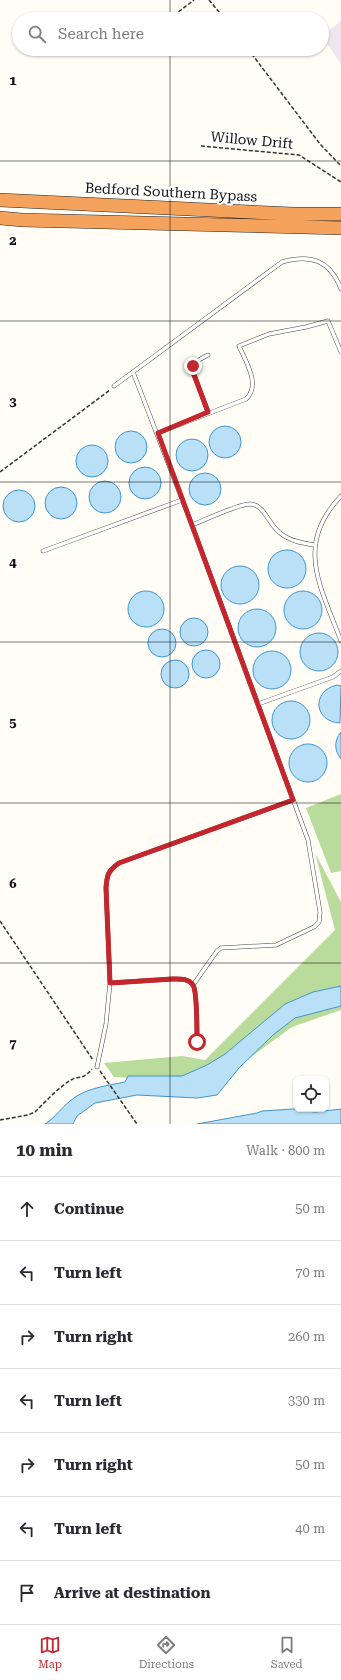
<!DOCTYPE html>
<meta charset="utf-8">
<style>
:root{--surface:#fff;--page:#f2f2f3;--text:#2b2b33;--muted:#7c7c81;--line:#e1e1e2;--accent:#c4262e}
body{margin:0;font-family:"Roboto Serif",serif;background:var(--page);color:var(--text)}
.controls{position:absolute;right:12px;bottom:12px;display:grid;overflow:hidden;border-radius:8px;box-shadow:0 1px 3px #0004}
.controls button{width:36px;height:36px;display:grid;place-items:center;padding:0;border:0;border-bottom:1px solid var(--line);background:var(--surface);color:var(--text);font:20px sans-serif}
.stop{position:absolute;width:12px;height:12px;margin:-9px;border:3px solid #c4262e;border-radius:50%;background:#fff}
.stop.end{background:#c4262e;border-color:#fff;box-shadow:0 1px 4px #0008}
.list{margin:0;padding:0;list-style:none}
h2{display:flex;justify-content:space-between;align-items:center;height:52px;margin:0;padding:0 16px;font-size:17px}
h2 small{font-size:13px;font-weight:400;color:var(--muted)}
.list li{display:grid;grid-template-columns:26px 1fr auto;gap:12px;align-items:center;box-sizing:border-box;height:64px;padding:0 16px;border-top:1px solid var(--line)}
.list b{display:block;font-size:15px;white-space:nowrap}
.list em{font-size:13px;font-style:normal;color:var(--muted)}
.icon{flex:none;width:22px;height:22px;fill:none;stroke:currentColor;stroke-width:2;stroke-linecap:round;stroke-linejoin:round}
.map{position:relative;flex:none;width:341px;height:1124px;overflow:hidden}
.search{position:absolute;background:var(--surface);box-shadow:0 1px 3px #0004;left:12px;right:12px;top:12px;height:44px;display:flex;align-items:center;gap:10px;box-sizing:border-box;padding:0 14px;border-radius:22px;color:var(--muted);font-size:15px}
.sheet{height:500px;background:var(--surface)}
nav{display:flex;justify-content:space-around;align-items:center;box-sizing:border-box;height:56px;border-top:1px solid var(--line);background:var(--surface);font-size:11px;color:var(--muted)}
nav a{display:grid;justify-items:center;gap:2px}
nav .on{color:var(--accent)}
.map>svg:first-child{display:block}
.industrial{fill:#eee6ef}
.forest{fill:#b9dc9c}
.water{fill:#b9e0f7;stroke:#3f96cf}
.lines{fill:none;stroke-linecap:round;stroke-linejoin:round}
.lane-casing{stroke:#444;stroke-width:4.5}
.highway-casing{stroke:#222;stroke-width:14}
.path{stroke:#333;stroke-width:1.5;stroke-dasharray:4 2;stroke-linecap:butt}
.lane{stroke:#fff;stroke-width:3.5}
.highway{stroke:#f5a25d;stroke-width:13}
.route{stroke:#c4262e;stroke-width:5}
.grid{fill:none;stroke:#111;stroke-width:1;stroke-opacity:0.55}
.labels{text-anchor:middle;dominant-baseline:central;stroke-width:4;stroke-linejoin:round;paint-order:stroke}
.street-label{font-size:14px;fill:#111;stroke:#fff}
.grid-label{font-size:13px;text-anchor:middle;font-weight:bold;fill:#111;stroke:#fff;stroke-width:4;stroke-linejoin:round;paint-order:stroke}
</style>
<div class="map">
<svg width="341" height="1124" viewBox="0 0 341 1124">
<rect width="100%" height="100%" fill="#fffdf5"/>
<path class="industrial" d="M341,21V64L322,36Z"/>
<path class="forest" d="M341,794V871L331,873L306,808Z
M315,853L341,902V1010L292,1027L217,1082L114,1077L104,1063L182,1056L205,1060L335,930Z"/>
<path class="water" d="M209 442a16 16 0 1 1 32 0a16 16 0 1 1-32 0Z
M115 447a16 16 0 1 1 32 0a16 16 0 1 1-32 0Z
M176 455a16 16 0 1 1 32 0a16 16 0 1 1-32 0Z
M76 461a16 16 0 1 1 32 0a16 16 0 1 1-32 0Z
M129 483a16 16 0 1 1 32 0a16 16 0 1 1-32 0Z
M189 489a16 16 0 1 1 32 0a16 16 0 1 1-32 0Z
M89 497a16 16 0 1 1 32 0a16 16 0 1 1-32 0Z
M45 503a16 16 0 1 1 32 0a16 16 0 1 1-32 0Z
M3 506a16 16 0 1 1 32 0a16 16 0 1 1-32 0Z
M268 569a19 19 0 1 1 38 0a19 19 0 1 1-38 0Z
M221 585a19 19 0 1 1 38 0a19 19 0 1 1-38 0Z
M128 609a18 18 0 1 1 36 0a18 18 0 1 1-36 0Z
M284 610a19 19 0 1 1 38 0a19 19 0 1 1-38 0Z
M238 628a19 19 0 1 1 38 0a19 19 0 1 1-38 0Z
M180 632a14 14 0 1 1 28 0a14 14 0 1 1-28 0Z
M148 643a14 14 0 1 1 28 0a14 14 0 1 1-28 0Z
M300 652a19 19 0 1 1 38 0a19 19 0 1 1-38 0Z
M192 664a14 14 0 1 1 28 0a14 14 0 1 1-28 0Z
M253 670a19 19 0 1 1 38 0a19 19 0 1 1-38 0Z
M161 674a14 14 0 1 1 28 0a14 14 0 1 1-28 0Z
M337,685L341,686L340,723C314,722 311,691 337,685Z
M272 720a19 19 0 1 1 38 0a19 19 0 1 1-38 0Z
M341,732V759C334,750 334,741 341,732Z
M289 763a19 19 0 1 1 38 0a19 19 0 1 1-38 0Z
M341,986V1006L295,1018L273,1035L239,1068L217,1095L197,1098L137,1095L95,1103L77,1116L73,1124H45C56,1117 60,1109 70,1101C85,1088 106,1086 125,1082L128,1076H182L207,1065L225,1054L285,1004L313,992Z
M293,1109L315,1112L341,1109V1124H197L257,1113L262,1111Z"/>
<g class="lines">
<defs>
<path id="lane" d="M133,372L192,525L308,840L320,912L319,922L314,927L276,945L221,948L217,951L193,985
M114,386L282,262C311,254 330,260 341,289
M208,412L193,372C193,362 200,359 208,355
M158,433L246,399C261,385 246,362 239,346L269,334L306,327L328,321L341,352
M341,496C294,545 321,587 341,641
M192,525C205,520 238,504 250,504C264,504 269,525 280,533C290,541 302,543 314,545
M43,551L182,500
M258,704L333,677L341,671
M110,983L172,979C180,979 188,978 193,985C197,991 197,1032 197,1042
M97,1067L106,1024L110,983L106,888C107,875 107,871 119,863L293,800"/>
<path id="highway" d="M0,200L293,214H341
M0,218L22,220L341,228"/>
</defs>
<use href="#lane" class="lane-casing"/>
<use href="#highway" class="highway-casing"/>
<path class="path" d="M209,0L225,19
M169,19L194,0
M248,49L320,144L341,166
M127,51L130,49
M201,146L299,155L341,182
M0,472L110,390
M0,921L93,1060
M100,1071L137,1124
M0,1120L28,1115L35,1112C46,1101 58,1088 71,1080C79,1075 82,1081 92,1069"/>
<use href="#lane" class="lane"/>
<use href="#highway" class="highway"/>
</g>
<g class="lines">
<path class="route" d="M193,366V372L208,412L158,433L293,800L119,863C108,871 107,875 106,888L110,983L172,979C180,979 188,978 193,985C197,991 197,1032 197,1042"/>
</g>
<path class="grid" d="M170,0V19M170,49V1124M0,161H341M0,321H341M0,482H341M0,642H341M0,803H341M0,963H341"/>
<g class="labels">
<g class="street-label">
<text transform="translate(252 140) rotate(5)">Willow Drift</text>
<text transform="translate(171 192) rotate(3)">Bedford Southern Bypass</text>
</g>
</g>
<g class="grid-label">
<text x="13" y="85">1</text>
<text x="13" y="245">2</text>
<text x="13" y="406">3</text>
<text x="13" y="567">4</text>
<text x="13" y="727">5</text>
<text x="13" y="888">6</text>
<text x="13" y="1048">7</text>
</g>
</svg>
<div class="controls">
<button><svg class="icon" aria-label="locate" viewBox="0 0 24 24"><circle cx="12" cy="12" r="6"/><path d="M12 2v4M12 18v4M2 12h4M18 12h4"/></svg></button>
</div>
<div class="stop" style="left:197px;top:1042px"></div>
<div class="stop end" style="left:193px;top:366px"></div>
<div class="search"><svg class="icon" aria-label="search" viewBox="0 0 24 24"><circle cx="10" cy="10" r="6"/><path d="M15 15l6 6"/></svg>Search here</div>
</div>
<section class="sheet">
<h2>10 min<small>Walk · 800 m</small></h2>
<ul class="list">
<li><svg class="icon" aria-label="ahead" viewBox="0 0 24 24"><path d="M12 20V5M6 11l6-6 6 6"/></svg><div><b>Continue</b></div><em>50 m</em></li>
<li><svg class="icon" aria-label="left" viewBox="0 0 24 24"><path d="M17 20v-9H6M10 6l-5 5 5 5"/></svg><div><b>Turn left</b></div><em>70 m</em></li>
<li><svg class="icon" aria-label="right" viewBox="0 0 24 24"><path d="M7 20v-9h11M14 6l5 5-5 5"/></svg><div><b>Turn right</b></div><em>260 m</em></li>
<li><svg class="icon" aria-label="left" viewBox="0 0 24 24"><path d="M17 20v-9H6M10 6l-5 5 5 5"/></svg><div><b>Turn left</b></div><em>330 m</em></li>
<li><svg class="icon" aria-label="right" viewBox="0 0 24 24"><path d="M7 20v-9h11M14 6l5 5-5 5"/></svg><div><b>Turn right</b></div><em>50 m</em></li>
<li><svg class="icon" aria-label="left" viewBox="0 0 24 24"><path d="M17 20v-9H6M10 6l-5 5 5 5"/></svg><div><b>Turn left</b></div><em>40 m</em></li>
<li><svg class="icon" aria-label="arrive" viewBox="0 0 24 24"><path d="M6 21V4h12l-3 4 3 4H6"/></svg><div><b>Arrive at destination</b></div></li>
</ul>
</section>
<nav>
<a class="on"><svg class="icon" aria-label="map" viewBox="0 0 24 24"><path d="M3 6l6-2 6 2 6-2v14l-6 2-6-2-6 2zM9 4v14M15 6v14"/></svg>Map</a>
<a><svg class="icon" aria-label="directions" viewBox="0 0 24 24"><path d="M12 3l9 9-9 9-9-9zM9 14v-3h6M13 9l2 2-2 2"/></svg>Directions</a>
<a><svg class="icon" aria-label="saved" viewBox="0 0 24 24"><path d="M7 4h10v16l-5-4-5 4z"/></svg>Saved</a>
</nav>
